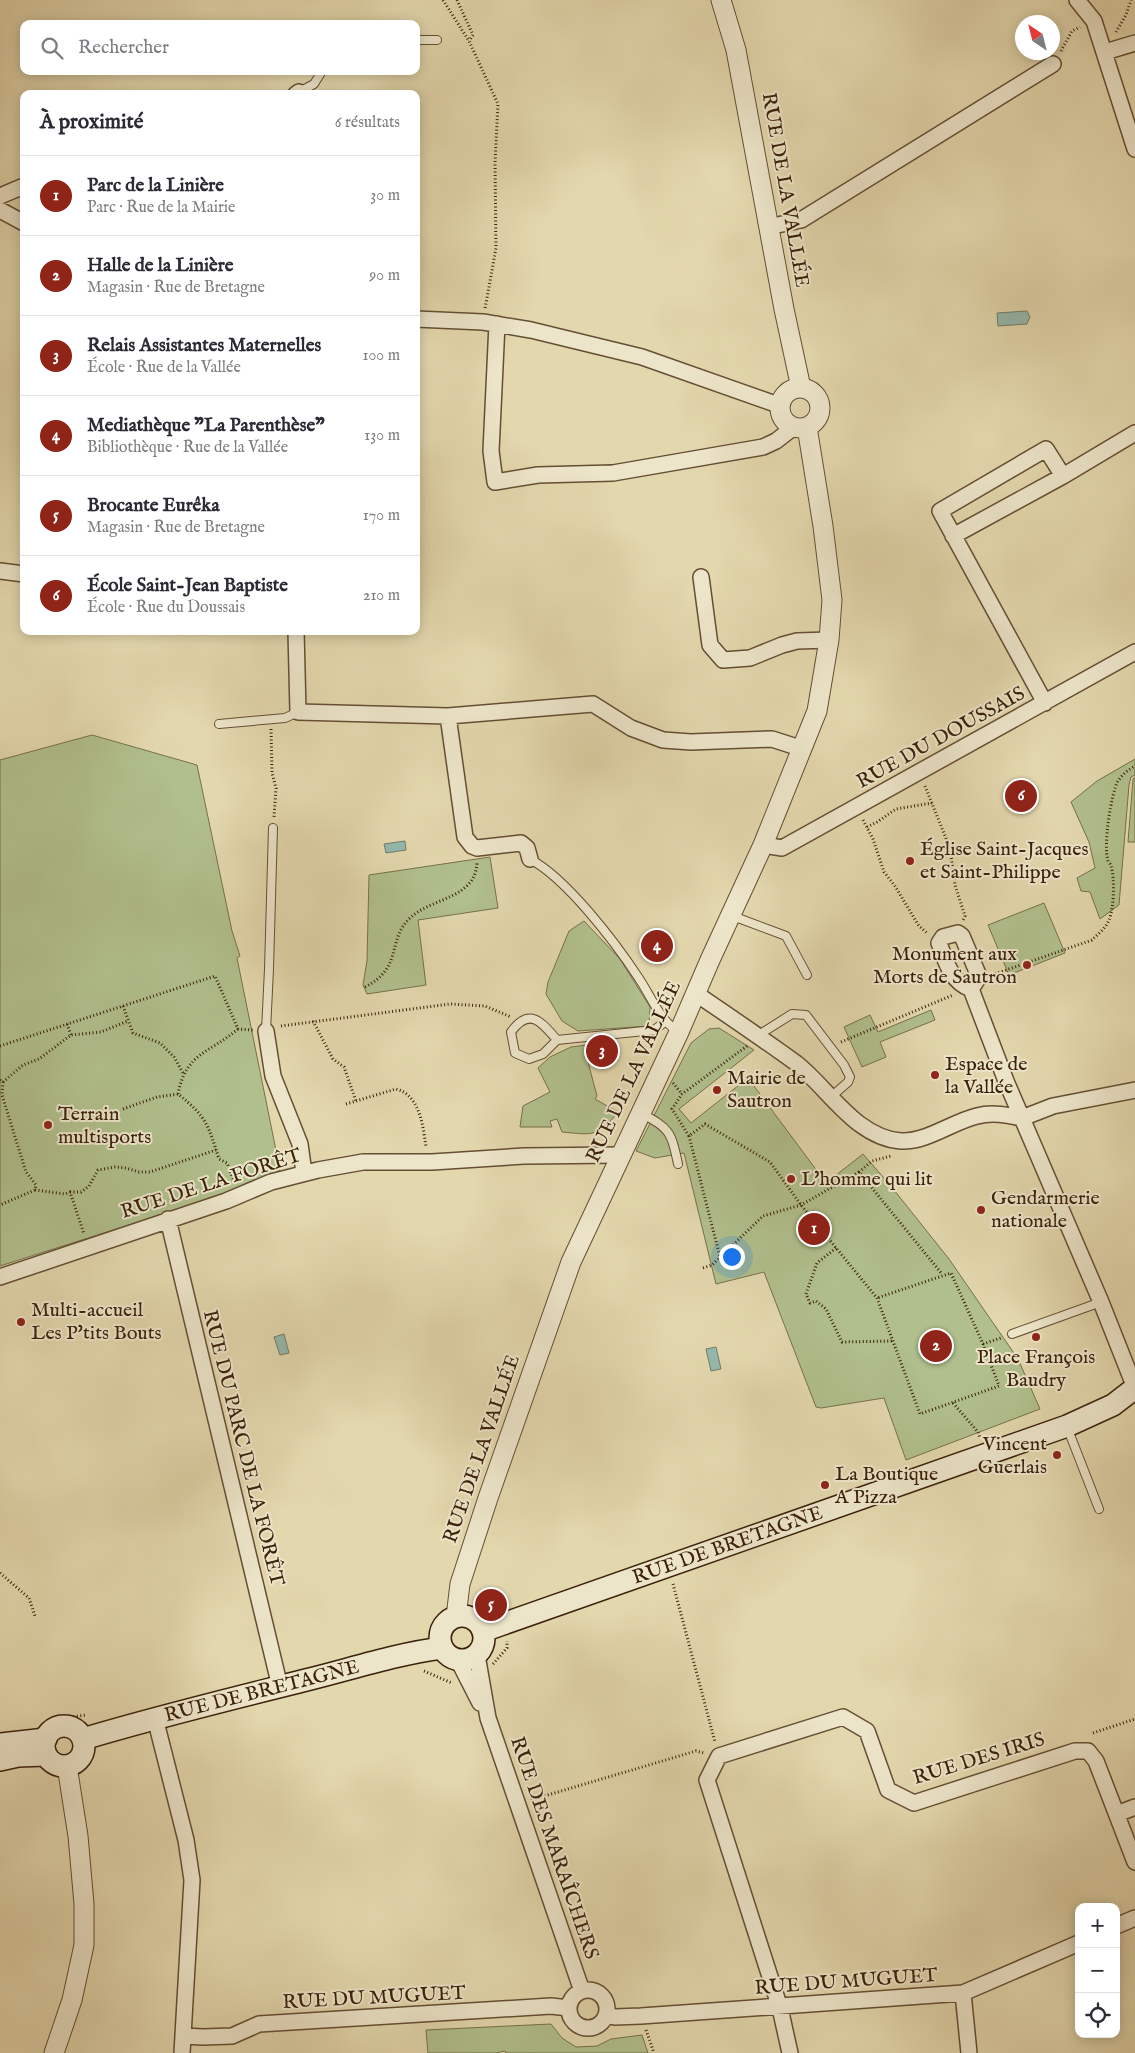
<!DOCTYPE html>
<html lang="fr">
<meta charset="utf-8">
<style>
:root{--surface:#fff;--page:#f7f7f7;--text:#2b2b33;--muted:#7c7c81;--line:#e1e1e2;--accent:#8f2418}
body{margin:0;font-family:"IM FELL English",serif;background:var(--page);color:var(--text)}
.controls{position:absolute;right:15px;bottom:15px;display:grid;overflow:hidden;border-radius:10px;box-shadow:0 2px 12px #0003}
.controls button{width:45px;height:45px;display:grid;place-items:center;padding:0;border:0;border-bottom:1px solid var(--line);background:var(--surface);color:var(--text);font:25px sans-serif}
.compass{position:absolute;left:1015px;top:15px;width:45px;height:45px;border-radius:50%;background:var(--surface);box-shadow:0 2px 12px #0003;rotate:325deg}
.you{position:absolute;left:731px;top:1256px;width:18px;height:18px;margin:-12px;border:4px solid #fff;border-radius:50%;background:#1a73e8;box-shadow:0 0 0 8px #1a73e833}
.badge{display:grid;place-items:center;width:32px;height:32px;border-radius:50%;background:var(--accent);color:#fff;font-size:16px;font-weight:700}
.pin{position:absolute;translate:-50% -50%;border:2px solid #fff;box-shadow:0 1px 5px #0006}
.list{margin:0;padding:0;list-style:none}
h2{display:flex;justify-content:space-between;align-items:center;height:65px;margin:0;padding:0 20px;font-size:21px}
h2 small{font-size:16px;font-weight:400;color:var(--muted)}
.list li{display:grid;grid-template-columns:32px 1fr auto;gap:15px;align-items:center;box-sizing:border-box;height:80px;padding:0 20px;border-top:1px solid var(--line)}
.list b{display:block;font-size:19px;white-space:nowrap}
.list p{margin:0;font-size:16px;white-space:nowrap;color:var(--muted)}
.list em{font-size:16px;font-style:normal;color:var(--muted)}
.icon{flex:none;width:28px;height:28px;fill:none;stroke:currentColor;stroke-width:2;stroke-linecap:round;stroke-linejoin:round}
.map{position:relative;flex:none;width:1135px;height:2053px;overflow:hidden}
.search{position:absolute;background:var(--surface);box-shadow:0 2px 12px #0003;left:20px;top:20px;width:400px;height:55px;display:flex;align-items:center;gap:12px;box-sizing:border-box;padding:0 18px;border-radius:10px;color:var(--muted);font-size:19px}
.panel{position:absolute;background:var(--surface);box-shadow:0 2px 12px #0003;left:20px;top:90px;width:400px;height:545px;border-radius:10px}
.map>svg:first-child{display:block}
.green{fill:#b0bf8c;stroke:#76704b}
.water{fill:#95b9ae;stroke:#717c6c}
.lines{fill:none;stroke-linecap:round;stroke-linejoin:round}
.service-casing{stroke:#654e33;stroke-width:10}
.minor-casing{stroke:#654e33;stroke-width:18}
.tertiary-casing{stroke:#654e33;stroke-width:21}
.secondary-casing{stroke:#3b210a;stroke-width:24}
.path{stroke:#3b210a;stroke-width:3;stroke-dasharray:1 2.5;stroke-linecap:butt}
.service{stroke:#ede5ca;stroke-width:8}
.minor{stroke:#ede5ca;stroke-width:15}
.tertiary{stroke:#ede5ca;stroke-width:19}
.secondary{stroke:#ede5ca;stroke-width:21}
.poi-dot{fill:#8f2418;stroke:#ede5ca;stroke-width:2}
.labels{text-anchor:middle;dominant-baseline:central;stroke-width:4;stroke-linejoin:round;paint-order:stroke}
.street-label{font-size:20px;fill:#3b210a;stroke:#ede5ca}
.poi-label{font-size:20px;fill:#3b210a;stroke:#ede5ca;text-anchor:start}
</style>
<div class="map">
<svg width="1135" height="2053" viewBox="0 0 1135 2053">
<rect width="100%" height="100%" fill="#e3d7ad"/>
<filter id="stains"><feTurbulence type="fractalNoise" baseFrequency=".004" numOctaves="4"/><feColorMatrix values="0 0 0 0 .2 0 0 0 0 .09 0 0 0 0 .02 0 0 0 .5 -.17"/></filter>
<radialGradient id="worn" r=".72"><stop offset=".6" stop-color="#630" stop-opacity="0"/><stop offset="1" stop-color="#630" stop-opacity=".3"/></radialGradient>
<path class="green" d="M92,735L197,765L232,931L240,956L237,958L280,1170L236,1191L0,1266V760Z
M1135,759V775L1131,777L1129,785L1119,905L1100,919L1090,892L1081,891L1077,878L1095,868L1089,842L1071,802L1097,781Z
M1135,777V842H1128L1133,779Z
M490,857L498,908L418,920L426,985L367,994L363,985L367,961L369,875Z
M1044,903L1065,953L1009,975L988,925Z
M584,921L620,959L650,1007L649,1026L578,1031L562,1021L546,994L548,982L569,931Z
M931,1010L935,1020L880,1042L886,1057L862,1067L844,1027L870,1015L878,1032Z
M719,1028L754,1050L679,1109L691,1123L748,1078L826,1183L863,1154L890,1185L949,1259L1018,1359L1040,1409L906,1460L884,1398L821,1408L816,1407L764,1272L716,1284L684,1153L655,1158L636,1151L691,1043L709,1029Z
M587,1045L589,1066L597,1096L595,1099L618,1112C598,1137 594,1135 562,1132L557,1119L550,1121L552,1127H520L523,1106L550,1092L538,1068L550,1057L571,1047Z
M551,2024L562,2038L576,2047L597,2046L611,2039L642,2035L648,2053H506L505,2051L496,2053H428L426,2030Z"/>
<path class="water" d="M1027,311L1030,317L1027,324L998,326L997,313Z
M405,841L406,850L386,853L384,844Z
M284,1334L289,1353L280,1355L274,1337Z
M716,1347L721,1369L711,1371L706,1349Z"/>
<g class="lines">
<defs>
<path id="service" d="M416,40H437
M299,92L314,84L322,71
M219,724L285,718L298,712
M530,859C567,879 615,942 638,977C651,996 659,1019 678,1032
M730,915L786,936L807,975
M266,1031L269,969L273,828
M757,1036L792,1014L806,1015L844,1065L850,1077L848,1082L831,1097
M557,1040L543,1054L529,1059L515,1053L511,1032C529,1007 541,1021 557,1040L654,1030L665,1022
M641,1113C670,1129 671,1131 678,1164
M1012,1334L1101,1302
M1067,1427L1099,1509"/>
<path id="minor" d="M1077,0L1094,21L1135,149
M1105,52L1135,43
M296,94L299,92
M0,196L24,186
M0,210L24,223
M768,227L801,220L1053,64
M416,319L483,322L531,330L642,357L781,406
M497,324L491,451L495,482L538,475L613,473L763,447L776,441L794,427
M953,536L1063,476L1135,433
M0,571L24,574
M701,577L710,645L723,660L750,658L782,645L797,641L829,640
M296,631L298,712L448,716L593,704L631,728L663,740L691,742L772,739L803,749
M1045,703L940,511L1046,449L1063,476
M448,716L465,837L472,846L477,848L521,843L527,848L530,859
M763,845L782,848L1135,652
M958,933L962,936L978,974L977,980L971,989C951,982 946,962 939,943L943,937Z
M971,989L1006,1081L1101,1302L1135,1388
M695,993C729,1016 763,1039 796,1063C828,1088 856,1138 901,1141C927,1142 952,1122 977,1116C992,1112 1007,1115 1022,1118
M266,1031L273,1076L300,1144L304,1173
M1022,1118L1053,1106L1135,1090
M168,1219L280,1687
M0,1277L226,1201L271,1182L318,1170L363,1162H432L524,1156L620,1155
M477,1655L488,1718L582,1991
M458,1660L480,1703
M155,1718L186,1840L192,1880L182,2053
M1117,1814L1135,1807
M1116,1926L1135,1918
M569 2009a19 19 0 1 1 38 0a19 19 0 1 1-38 0Z
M963,1993L969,2053
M607,2015L615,2017L641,2016L963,1993L1079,1943
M184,2036L203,2037L232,2036L259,2024L551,2006L569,2008
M790,2053L780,2008L707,1780L719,1756L843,1717L867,1731L888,1790L914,1803L1075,1751H1088L1096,1761L1135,1862"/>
<path id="tertiary" d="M721,0L736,50L784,309L801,388
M780 408a20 20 0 1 1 40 0a20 20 0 1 1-40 0Z
M456,1617L460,1584L488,1498L571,1262L679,1032L710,960L763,845L817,711L829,640L832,600L823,526L807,427
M54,2053L72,2000L84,1945V1904L78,1836L67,1766"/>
<g id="secondary">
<circle cx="462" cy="1638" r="22"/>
<path id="s1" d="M483,1631L1067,1426L1113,1405L1135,1388"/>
<circle cx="64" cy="1746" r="20"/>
<path id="s2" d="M83,1739C156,1717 231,1699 306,1680C351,1669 396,1654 442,1648"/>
<path d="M0,1744L46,1739"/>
<path d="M0,1760L18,1756L46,1755"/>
</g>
</defs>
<use href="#service" class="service-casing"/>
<use href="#minor" class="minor-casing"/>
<use href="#tertiary" class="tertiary-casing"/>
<use href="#secondary" class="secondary-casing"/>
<path class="path" d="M443,0L469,41L498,104L495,163L496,248L485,309
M457,0L473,35L469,41
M1116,32L1126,15L1131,0
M1061,51L1072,31L1080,27
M271,729L272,773L276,788L274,817
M925,786L950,848L955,885L965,916L963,920
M863,820L873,839L884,872L895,886L919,926L927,933
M867,827L877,822L896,809L932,803
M992,975L1092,940C1098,934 1106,928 1109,920C1114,908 1115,878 1111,866C1111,864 1108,862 1108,860C1103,847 1111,793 1118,781C1122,775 1129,769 1135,766
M365,987C404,967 386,941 410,918C432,897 477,899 477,861
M123,1006L133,1033L160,1043L174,1057L183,1073
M313,1021L333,1059L344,1067L356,1101
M67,1024L71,1035
M281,1026L450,1004L485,1006L511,1017
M841,1042L953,995
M0,1046L215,976L238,1029L253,1030
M747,1046L682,1094L672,1109L689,1136L705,1124L770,1162L801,1205L877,1298L920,1414L999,1386L983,1344L951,1273L877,1298
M0,1080L3,1082L2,1095L26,1172L36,1185L35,1190L0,1205
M3,1082L23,1065L39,1059L71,1035L101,1032L128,1021
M673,1083L682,1094
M178,1094C186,1052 210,1053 238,1029
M346,1104L396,1089C420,1095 423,1126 426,1147
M123,1109L157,1097L178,1094C207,1117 208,1125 219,1159L227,1163L234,1181
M689,1136L720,1257
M859,1172L872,1161L891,1156
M35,1190L65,1194L70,1192L84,1234
M70,1192H81L89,1186L98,1170L115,1167L126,1168L139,1172H150L216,1150
M836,1248L817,1263L806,1294L810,1303L816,1301L826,1309L842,1342L893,1341
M703,1268L712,1265L763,1216L801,1205L859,1172L942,1274
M983,1344L1001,1338
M953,1403L978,1432L980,1438
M0,1573L29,1598L35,1616
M673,1584L715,1742
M493,1664L507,1648V1641
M424,1671L452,1683
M56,1719L86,1715
M1093,1733L1135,1719
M531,1800L696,1751L704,1753
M646,2030L654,2053"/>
<use href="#service" class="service"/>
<use href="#minor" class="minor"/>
<use href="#tertiary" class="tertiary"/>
<use href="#secondary" class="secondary"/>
</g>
<g class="poi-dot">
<circle cx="910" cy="861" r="5"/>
<circle cx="1027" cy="965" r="5"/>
<circle cx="935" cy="1075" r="5"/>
<circle cx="717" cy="1090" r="5"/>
<circle cx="48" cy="1125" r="5"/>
<circle cx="791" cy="1179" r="5"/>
<circle cx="981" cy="1210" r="5"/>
<circle cx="21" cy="1322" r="5"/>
<circle cx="1036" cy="1337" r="5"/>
<circle cx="1057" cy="1455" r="5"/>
<circle cx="825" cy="1485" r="5"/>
</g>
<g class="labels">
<g class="street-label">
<text transform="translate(785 190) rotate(80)">RUE DE LA VALLÉE</text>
<text transform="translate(941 738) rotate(-29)">RUE DU DOUSSAIS</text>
<text transform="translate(634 1072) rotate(-65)">RUE DE LA VALLÉE</text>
<text transform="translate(211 1184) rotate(-18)">RUE DE LA FORÊT</text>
<text transform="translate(243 1448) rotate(76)">RUE DU PARC DE LA FORÊT</text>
<text transform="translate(482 1449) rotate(-71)">RUE DE LA VALLÉE</text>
<text stroke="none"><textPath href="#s1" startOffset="259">RUE DE BRETAGNE</textPath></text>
<text stroke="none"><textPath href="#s2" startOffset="185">RUE DE BRETAGNE</textPath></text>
<text transform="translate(979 1759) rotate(-17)">RUE DES IRIS</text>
<text transform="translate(554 1848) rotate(71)">RUE DES MARAÎCHERS</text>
<text transform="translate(846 1982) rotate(-4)">RUE DU MUGUET</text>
<text transform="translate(374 1998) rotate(-3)">RUE DU MUGUET</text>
</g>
<g class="poi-label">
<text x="920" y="849">Église Saint-Jacques<tspan x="920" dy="23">et Saint-Philippe</tspan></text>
<text x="1017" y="954" text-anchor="end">Monument aux<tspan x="1017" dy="23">Morts de Sautron</tspan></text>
<text x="945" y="1064">Espace de<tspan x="945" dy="23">la Vallée</tspan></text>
<text x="727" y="1078">Mairie de<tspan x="727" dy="23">Sautron</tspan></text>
<text x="58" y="1114">Terrain<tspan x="58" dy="23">multisports</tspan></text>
<text x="801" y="1179">L'homme qui lit</text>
<text x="991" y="1198">Gendarmerie<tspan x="991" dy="23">nationale</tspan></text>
<text x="31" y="1310">Multi-accueil<tspan x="31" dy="23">Les P'tits Bouts</tspan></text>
<text x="1036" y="1357" text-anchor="middle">Place François<tspan x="1036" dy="23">Baudry</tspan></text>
<text x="1047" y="1444" text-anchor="end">Vincent<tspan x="1047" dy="23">Guerlais</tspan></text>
<text x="835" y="1474">La Boutique<tspan x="835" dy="23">A Pizza</tspan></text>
</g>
</g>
<rect width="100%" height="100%" filter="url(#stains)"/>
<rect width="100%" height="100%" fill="url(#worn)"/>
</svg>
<div class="controls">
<button>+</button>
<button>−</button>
<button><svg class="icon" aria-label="locate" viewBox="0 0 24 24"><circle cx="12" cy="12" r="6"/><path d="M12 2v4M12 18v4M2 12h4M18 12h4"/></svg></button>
</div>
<svg class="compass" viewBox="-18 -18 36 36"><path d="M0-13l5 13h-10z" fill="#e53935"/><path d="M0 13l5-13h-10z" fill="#7c7c81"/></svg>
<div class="you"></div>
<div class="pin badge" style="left:814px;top:1229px">1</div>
<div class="pin badge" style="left:936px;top:1346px">2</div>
<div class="pin badge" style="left:602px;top:1051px">3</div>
<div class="pin badge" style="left:657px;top:946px">4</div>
<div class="pin badge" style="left:491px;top:1605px">5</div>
<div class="pin badge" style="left:1021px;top:796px">6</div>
<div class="search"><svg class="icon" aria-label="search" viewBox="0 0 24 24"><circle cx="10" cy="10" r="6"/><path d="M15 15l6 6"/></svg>Rechercher</div>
<section class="panel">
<h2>À proximité<small>6 résultats</small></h2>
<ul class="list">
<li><span class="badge">1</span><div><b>Parc de la Linière</b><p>Parc · Rue de la Mairie</p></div><em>30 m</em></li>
<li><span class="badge">2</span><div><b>Halle de la Linière</b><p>Magasin · Rue de Bretagne</p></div><em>90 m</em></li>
<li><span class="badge">3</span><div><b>Relais Assistantes Maternelles</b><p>École · Rue de la Vallée</p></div><em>100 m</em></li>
<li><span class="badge">4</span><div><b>Mediathèque &quot;La Parenthèse&quot;</b><p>Bibliothèque · Rue de la Vallée</p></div><em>130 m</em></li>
<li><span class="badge">5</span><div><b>Brocante Eurêka</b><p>Magasin · Rue de Bretagne</p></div><em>170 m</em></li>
<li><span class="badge">6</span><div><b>École Saint-Jean Baptiste</b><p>École · Rue du Doussais</p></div><em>210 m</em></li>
</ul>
</section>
</div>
